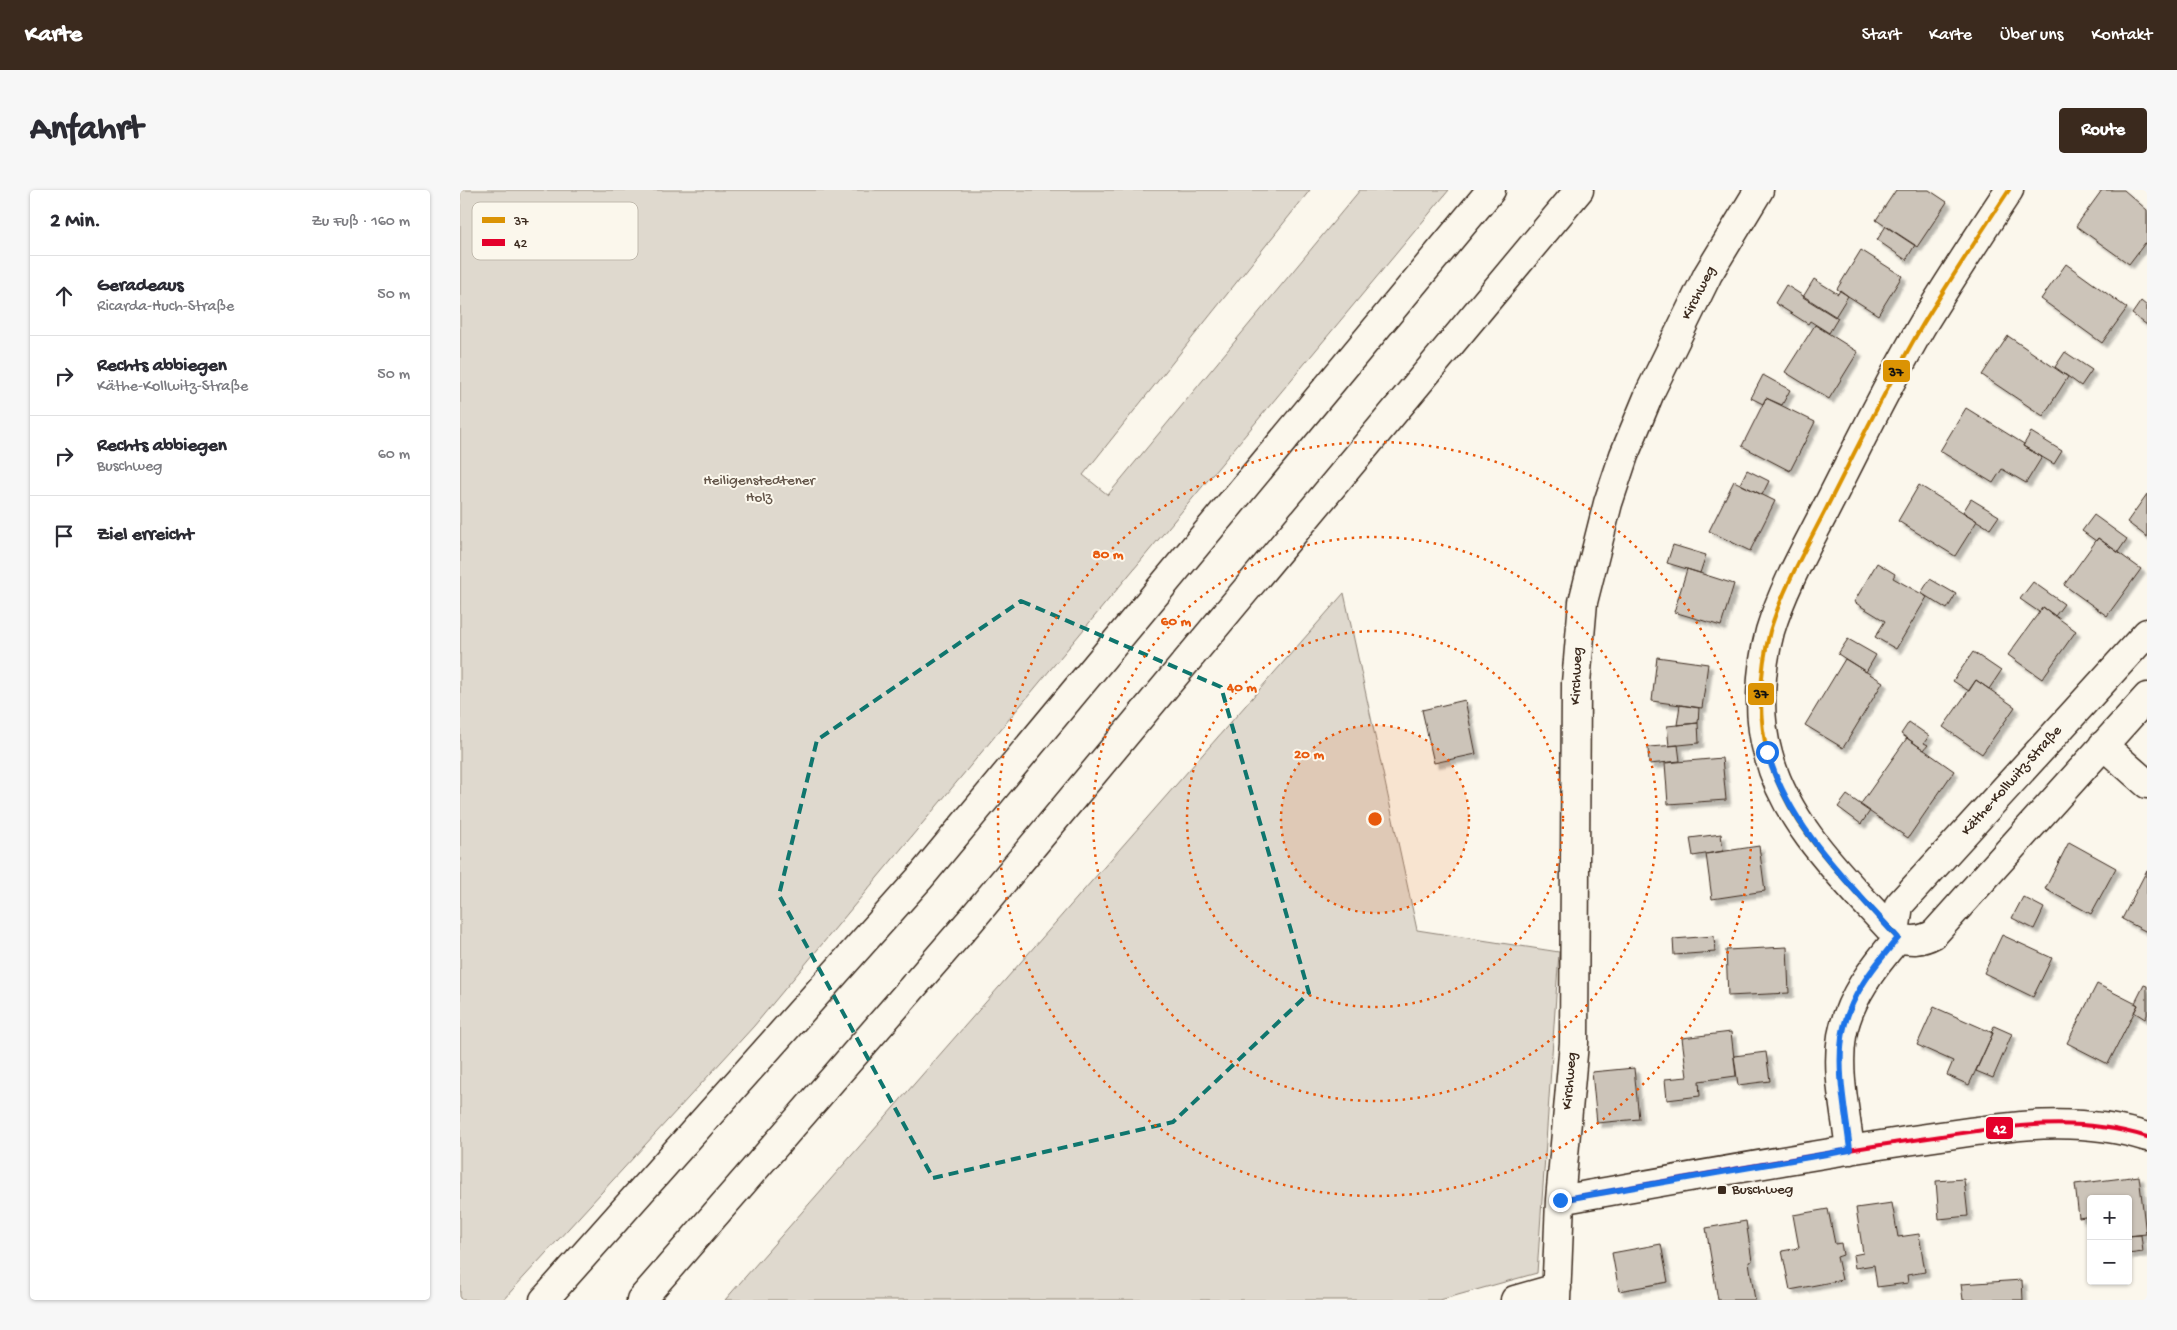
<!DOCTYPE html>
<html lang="de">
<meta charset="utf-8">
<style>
:root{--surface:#fff;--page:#f7f7f7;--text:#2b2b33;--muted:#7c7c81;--line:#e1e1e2;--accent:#3b2a1e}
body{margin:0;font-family:"Gochi Hand",sans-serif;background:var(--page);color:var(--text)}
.controls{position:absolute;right:15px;bottom:15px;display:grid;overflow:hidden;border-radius:5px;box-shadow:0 1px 4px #0004}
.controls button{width:45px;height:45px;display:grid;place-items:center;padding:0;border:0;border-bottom:1px solid var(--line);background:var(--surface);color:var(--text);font:25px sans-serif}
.stop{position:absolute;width:15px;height:15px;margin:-11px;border:4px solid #1a73e8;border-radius:50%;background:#fff}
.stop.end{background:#1a73e8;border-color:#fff;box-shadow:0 1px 5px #0008}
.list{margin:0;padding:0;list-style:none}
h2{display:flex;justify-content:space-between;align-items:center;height:65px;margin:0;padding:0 20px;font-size:21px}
h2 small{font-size:16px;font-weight:400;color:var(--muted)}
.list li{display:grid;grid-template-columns:32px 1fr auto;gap:15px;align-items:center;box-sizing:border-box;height:80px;padding:0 20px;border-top:1px solid var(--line)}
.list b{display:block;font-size:19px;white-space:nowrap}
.list p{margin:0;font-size:16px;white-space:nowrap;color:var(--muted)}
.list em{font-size:16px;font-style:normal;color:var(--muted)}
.icon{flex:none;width:28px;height:28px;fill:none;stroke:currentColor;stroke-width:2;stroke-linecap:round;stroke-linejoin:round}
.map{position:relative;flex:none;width:1687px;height:1110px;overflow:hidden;border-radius:5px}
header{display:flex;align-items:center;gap:30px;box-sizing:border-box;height:70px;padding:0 25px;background:var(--accent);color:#fff}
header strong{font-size:24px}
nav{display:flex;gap:28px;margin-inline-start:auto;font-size:18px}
.intro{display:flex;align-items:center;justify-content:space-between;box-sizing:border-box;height:120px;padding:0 30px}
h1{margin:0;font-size:35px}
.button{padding:12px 22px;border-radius:5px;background:var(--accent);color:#fff;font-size:18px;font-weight:700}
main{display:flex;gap:30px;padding:0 30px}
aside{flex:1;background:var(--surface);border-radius:5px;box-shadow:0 1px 4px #0004}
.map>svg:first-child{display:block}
.green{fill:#dfd9ce;stroke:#8d8276}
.building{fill:#ccc4b9;stroke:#3b2a1e;filter:url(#shadow)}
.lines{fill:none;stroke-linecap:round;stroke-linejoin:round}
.minor-casing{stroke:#3b2a1e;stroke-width:31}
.highway-casing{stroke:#3b2a1e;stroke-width:31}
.minor{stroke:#fbf7ec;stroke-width:28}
.highway{stroke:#fbf7ec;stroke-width:28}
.bus-1-casing{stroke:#fbf7ec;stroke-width:8}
.bus-2-casing{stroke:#fbf7ec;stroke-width:8}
.bus-1{stroke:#db9304;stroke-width:4}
.bus-2{stroke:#e4002b;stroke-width:4}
.route{stroke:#1a73e8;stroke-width:6}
.marked{fill:none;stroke:#0f766e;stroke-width:4;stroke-dasharray:10 6;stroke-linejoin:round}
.ring{fill:none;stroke:#e8590c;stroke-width:2.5;stroke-dasharray:2.5 5}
.poi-dot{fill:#3b2a1e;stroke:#fbf7ec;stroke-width:2}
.labels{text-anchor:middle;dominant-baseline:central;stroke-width:4;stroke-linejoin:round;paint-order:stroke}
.street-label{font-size:15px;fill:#3b2a1e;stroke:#fbf7ec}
.park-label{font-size:15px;fill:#64564a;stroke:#fbf7ec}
.poi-label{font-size:15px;fill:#3b2a1e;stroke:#fbf7ec;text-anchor:start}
.key{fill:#fbf7ec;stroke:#c1baae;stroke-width:1}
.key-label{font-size:14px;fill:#3b2a1e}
.centre{fill:#e8590c;stroke:#fbf7ec;stroke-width:2.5}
.ring-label{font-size:15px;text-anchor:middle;font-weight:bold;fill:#e8590c;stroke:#fbf7ec;stroke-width:4;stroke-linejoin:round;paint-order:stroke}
.line-badge{stroke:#fbf7ec;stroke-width:2}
.badge-label{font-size:14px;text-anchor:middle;font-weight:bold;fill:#fff}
.pale-badge-label{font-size:14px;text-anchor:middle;font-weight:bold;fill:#111}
</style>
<header>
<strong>Karte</strong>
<nav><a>Start</a><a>Karte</a><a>Über uns</a><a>Kontakt</a></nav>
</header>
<div class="intro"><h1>Anfahrt</h1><a class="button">Route</a></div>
<main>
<aside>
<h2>2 Min.<small>Zu Fuß · 160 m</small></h2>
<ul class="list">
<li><svg class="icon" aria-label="ahead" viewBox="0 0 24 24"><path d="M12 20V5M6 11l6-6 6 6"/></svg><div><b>Geradeaus</b><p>Ricarda-Huch-Straße</p></div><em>50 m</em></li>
<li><svg class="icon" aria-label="right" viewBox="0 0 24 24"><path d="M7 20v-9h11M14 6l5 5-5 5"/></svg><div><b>Rechts abbiegen</b><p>Käthe-Kollwitz-Straße</p></div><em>50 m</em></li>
<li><svg class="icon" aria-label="right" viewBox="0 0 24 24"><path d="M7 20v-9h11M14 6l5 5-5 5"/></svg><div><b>Rechts abbiegen</b><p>Buschweg</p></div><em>60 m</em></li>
<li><svg class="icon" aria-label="arrive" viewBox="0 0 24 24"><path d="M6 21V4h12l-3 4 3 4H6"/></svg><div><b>Ziel erreicht</b></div></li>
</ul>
</aside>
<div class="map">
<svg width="1687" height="1110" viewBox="0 0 1687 1110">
<defs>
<filter id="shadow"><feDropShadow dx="4.5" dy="4.5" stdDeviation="1" flood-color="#0004"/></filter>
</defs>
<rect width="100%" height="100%" fill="#fbf7ec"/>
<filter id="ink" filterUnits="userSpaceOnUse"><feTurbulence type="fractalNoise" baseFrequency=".02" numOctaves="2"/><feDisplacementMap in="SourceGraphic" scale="10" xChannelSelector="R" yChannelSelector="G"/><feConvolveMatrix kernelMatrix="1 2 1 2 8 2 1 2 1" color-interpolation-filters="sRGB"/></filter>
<g filter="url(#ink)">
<path class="green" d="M0,0H850L623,285L648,305L900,0H989L294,836L43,1110H0Z
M884,403L957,740L1099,762L1077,1083L980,1110H265Z"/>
<path class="building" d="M1436,0H1469L1487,12L1457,57L1416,30Z
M1642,0H1664L1687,20V54L1685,53L1669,74L1616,36Z
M1426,36L1455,55L1446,70L1417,50Z
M1401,60L1442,86L1418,125L1377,99Z
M1606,74L1667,118L1642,153L1581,109Z
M1354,89L1378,104L1380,100L1388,106L1375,127L1343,107Z
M1326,95L1378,128L1369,143L1350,131L1348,134L1315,113Z
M1681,111L1687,116V135L1672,124Z
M1355,135L1398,162L1369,209L1325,182Z
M1548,146L1608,187L1583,226L1522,185Z
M1605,162L1632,180L1621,196L1595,177Z
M1303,185L1330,200L1322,215L1306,208L1303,214L1291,208Z
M1306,208L1355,232L1330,281L1282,256Z
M1506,218L1564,254L1563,256L1582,267L1566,293L1542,279L1533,293L1480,261Z
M1571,242L1602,261L1594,274L1563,256Z
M1287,280L1309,291L1302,305L1280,294Z
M1274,291L1315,311L1290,361L1249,341Z
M1459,295L1517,331L1495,366L1438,331Z
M1687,304V347L1667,332Z
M1511,309L1539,326L1530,339L1503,322Z
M1634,325L1667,349L1658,362L1638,348L1636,351L1622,341Z
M1638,348L1681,379L1647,426L1604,395Z
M1213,355L1246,365L1240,383L1207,373Z
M1417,373L1435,384L1433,388L1467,407L1436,459L1415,447L1425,431L1394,412Z
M1227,379L1274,394L1261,436L1214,422Z
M1470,389L1496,404L1487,419L1461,403Z
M1573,392L1604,414L1595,426L1583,417L1579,422L1560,409Z
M1583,417L1616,441L1582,489L1548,465Z
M1388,449L1416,465L1406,482L1378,464Z
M1513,462L1541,481L1529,499L1516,490L1509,501L1493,491Z
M1197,467L1248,474L1242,518L1192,511Z
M1385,469L1423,492L1383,558L1345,535Z
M1516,490L1555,517L1522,564L1483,537Z
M1005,510L1016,564L974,573L962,520Z
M1220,515L1239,518L1238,533L1217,535Z
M1449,532L1469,546L1464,553L1468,555L1464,560L1441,544Z
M1238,533L1239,553L1209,556L1207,536Z
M1447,548L1494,581L1448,648L1400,615Z
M1218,555L1220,571L1189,574L1188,557Z
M1262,568L1266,610L1208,614L1205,573Z
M1387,605L1410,621L1401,634L1378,617Z
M1261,644L1263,661L1233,666L1230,648Z
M1609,652L1656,678L1631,724L1585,699Z
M1299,656L1305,701L1252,709L1246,664Z
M1687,680V742L1662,729Z
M1563,707L1584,718L1574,739L1552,728Z
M1542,745L1592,768L1573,807L1524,783Z
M1254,746L1255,762L1214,765L1213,749Z
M1327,757L1329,803L1268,806L1266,760Z
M1637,794L1678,815L1648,874L1607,853Z
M1684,795L1687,796V825L1685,829L1674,822L1678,815L1675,813Z
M1474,817L1533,843L1509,895L1487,885L1493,871L1457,855Z
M1534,836L1552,844L1533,888L1516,881L1533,843H1531Z
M1271,842L1276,886L1239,891L1240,906L1207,910L1205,889L1227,887L1222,848Z
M1306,862L1310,891L1278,895L1274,866Z
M1174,878L1179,929L1137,933L1132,882Z
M1679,986L1686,1044L1668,1046V1009H1631V1026L1619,1028L1615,994Z
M1504,989L1508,1026L1479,1029L1476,991Z
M1432,1013L1438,1047L1459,1044L1465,1082L1447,1085L1448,1093L1417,1097L1414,1075L1395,1078L1393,1065L1403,1063L1396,1018Z
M1368,1019L1375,1054L1381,1053L1383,1065L1377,1067L1382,1090L1330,1100L1322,1061L1339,1058L1333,1025Z
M1286,1031L1292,1071L1289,1072L1295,1110H1258L1246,1038Z
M1681,1045L1683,1062L1668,1064V1046Z
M1201,1054L1208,1092L1159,1101L1152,1063Z
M1562,1090L1563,1110H1503L1501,1094Z"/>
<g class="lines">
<defs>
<path id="minor" d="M1643,555L1687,594
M1438,748C1389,693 1327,638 1308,564C1297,526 1300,479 1310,441C1324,395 1350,351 1371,309C1401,250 1430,190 1463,134C1491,88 1520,44 1549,0
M1438,748L1436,736L1439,715L1687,443
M1438,748C1452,751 1461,751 1474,744L1687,507
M1390,960C1386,923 1376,883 1382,846C1389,808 1414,776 1438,748
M1100,1010C1213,990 1326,969 1440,952C1521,941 1606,921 1687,947
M1055,1110L1097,1098
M1096,1110L1100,1010L1114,853L1116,493L1123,412L1148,313L1164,265L1191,200L1248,84L1299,0"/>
<path id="highway" d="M84,1110L459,689L1031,0
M181,1110L511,730L1119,0"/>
</defs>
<use href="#minor" class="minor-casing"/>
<use href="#highway" class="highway-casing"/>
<use href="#minor" class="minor"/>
<use href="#highway" class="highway"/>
<defs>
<path id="bus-1" d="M1438,748C1389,693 1327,638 1308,564C1297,526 1300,479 1310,441C1324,395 1350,351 1371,309C1401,250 1430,190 1463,134C1491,88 1520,44 1549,0"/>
<path id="bus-2" d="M1100,1010C1213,990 1326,969 1440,952C1521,941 1606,921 1687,947"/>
</defs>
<use href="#bus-1" class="bus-1-casing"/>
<use href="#bus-2" class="bus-2-casing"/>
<use href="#bus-1" class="bus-1"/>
<use href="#bus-2" class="bus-2"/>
</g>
</g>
<g class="lines" filter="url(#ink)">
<path class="route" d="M1100,1010L1390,960C1386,923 1377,884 1382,848C1387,809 1414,776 1438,748C1387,691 1330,638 1307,562"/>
</g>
<path class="marked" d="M561,411L761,497L849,803L713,932L473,988L319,705L357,550Z"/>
<circle cx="915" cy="629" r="94" fill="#e8590c" fill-opacity=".12"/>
<g class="ring">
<circle cx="915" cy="629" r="94"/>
<circle cx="915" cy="629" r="188"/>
<circle cx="915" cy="629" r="282"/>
<circle cx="915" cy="629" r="377"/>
</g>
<rect class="poi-dot" x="1257" y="995" width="10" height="10" rx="2.5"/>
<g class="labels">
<g class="street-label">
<text transform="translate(1239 103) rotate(-63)">Kirchweg</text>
<text transform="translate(1117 486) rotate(-88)">Kirchweg</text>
<text transform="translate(1552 591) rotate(-48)">Käthe-Kollwitz-Straße</text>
<text transform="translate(1110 891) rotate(-85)">Kirchweg</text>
</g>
<g class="park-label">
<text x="299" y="291">Heiligenstedtener<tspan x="299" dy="17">Holz</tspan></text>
</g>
<g class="poi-label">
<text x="1272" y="1000">Buschweg</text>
</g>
</g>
<rect x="12" y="12" width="166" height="58" rx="8" class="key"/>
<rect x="22" y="27" width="23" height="6" fill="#db9304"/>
<rect x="22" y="49" width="23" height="7" fill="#e4002b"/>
<g class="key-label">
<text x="54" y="35">37</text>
<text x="54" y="57">42</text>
</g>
<circle cx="915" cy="629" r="8" class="centre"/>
<g class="ring-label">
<text x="648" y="368">80 m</text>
<text x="716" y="435">60 m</text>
<text x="782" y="501">40 m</text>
<text x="849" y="568">20 m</text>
</g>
<g class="line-badge">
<rect x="1422" y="169" width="29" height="24" rx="5" fill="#db9304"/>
<rect x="1287" y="492" width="28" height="24" rx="5" fill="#db9304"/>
<rect x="1525" y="926" width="29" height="24" rx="5" fill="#e4002b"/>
</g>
<g class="badge-label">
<text x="1540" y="943">42</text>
</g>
<g class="pale-badge-label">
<text x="1436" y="186">37</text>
<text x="1301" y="508">37</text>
</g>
</svg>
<div class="controls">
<button>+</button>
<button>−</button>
</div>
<div class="stop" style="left:1307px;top:562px"></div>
<div class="stop end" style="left:1100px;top:1010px"></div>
</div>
</main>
